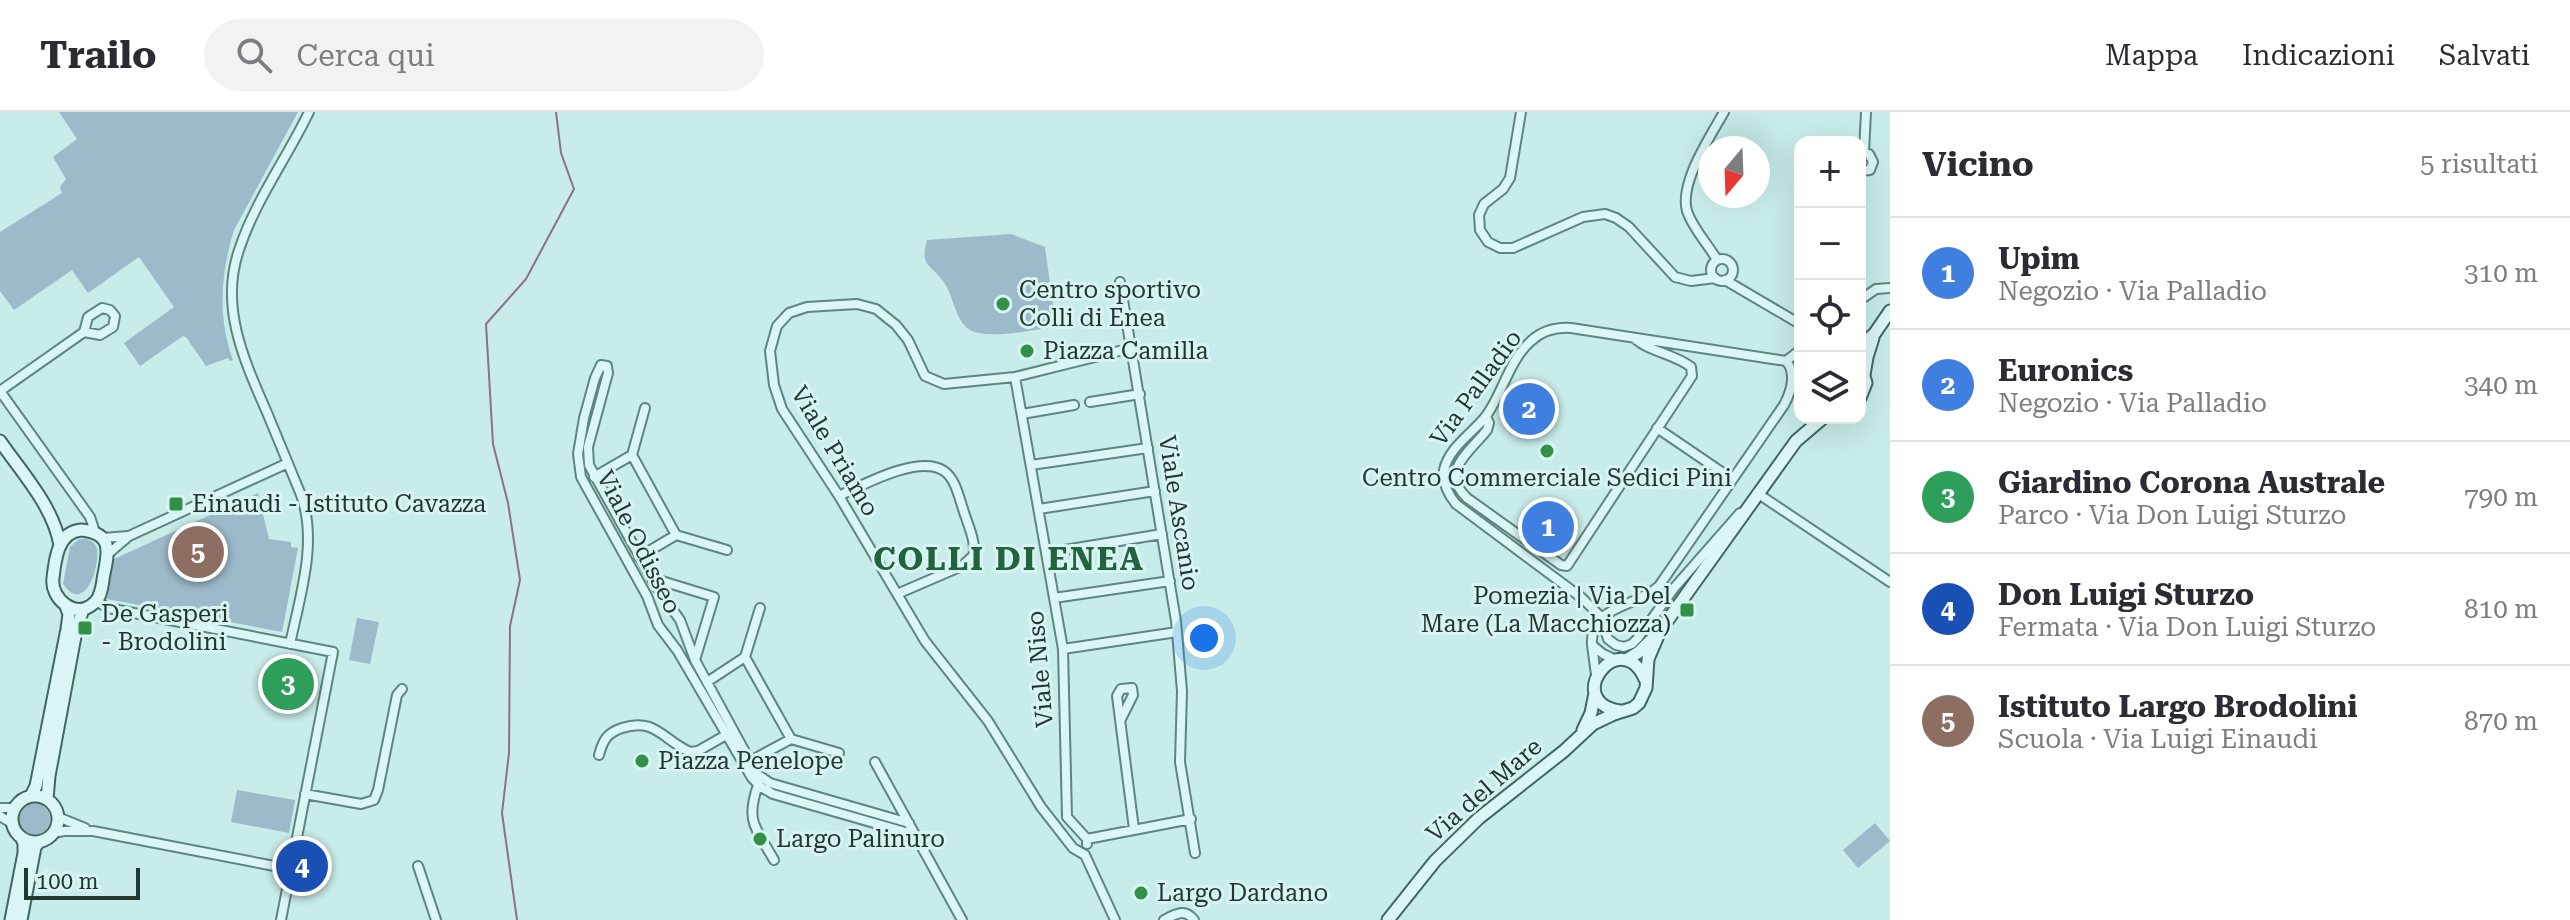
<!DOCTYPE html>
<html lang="it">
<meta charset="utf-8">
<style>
:root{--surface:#fff;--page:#f2f2f3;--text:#2b2b33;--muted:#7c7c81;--line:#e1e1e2;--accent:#2563eb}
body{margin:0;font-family:"Roboto Serif",serif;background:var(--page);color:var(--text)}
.controls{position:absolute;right:24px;top:24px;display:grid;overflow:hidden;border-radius:16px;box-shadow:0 8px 32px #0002}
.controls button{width:72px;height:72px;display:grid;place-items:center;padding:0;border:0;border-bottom:2px solid var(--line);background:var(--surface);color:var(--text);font:40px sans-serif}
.compass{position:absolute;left:1698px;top:24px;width:72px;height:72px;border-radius:50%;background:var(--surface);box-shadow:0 8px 32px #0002;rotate:199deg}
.scale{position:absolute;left:24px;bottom:20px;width:116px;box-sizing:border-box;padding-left:8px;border:4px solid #213831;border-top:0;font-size:22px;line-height:28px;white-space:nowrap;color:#213831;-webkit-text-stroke:6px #d7f4f2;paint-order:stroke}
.you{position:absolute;left:1204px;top:526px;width:28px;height:28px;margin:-20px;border:6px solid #fff;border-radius:50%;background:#1a73e8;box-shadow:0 0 0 12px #1a73e833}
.badge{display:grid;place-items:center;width:52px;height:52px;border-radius:50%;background:var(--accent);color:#fff;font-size:26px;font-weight:700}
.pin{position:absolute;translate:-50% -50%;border:4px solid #fff;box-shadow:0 2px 8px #0006}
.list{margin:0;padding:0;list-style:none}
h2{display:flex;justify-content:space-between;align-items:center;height:104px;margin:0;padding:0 32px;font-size:34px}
h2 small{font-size:26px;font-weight:400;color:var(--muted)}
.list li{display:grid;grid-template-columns:52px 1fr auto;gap:24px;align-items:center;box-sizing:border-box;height:112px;padding:0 32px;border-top:2px solid var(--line)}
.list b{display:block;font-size:30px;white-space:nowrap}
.list p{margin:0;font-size:26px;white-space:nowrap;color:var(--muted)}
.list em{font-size:26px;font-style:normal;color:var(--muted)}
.icon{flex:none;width:44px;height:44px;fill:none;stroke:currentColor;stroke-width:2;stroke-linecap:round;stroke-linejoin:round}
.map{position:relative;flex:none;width:1890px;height:808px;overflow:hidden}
header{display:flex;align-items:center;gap:48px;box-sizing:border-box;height:112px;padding:0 40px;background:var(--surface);border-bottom:2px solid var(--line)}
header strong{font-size:38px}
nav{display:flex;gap:44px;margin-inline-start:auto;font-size:28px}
.search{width:560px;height:72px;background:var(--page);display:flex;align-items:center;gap:20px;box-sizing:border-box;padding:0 28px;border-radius:44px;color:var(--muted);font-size:30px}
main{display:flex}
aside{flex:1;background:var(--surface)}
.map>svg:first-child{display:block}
.green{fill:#9cbac9}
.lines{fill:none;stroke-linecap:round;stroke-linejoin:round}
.stream{stroke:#8d6f8e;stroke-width:2}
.street-casing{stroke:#5e867d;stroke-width:12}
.secondary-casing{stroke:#41685e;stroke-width:15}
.street{stroke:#daf7f5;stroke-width:8}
.secondary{stroke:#daf7f5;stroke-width:11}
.poi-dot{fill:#329147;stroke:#d7f4f2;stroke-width:3}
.labels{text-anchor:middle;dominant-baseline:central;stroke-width:6;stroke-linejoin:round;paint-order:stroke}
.poi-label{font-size:24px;fill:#213831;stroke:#d7f4f2;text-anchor:start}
.street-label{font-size:24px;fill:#213831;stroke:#d7f4f2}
.district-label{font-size:32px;font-weight:bold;letter-spacing:2px;fill:#23623e;stroke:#d7f4f2}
</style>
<header>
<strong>Trailo</strong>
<div class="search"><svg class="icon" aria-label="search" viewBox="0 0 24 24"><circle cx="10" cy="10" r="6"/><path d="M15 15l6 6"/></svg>Cerca qui</div>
<nav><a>Mappa</a><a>Indicazioni</a><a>Salvati</a></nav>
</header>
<main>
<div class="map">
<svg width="1890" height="808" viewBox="0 0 1890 808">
<rect width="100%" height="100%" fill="#c8ece9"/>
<path class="green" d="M59,0H298L234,118C221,160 217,206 233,248L230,249L228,246L206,254L186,225L183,224L140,254L124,231L174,195L139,145L88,181L72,158L14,198L0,179V120L62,81L60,75L66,67L53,45L77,27Z
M1011,122L1045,135L1056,215C1034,217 980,231 965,214C954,202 953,182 943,169C929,151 920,154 927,128Z
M258,381L269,427L291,430V435L298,436L282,520L107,487L114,447Z
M79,427C86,427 92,427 96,434C102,446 87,506 63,472L70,435Z
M357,506L379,510L370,552L349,548Z
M262,559L317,570L314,586L307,591L281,586L279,579L259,575Z
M237,678L295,688L289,721L231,710Z
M18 707a16 16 0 1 1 32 0a16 16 0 1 1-32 0Z
M1875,711L1890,729L1858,756L1843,738Z"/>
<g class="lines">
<path class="stream" d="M517,808L502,701L509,641L510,514L520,468L508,391L493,332L486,212L526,167L574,77L561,41L556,0"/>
<defs>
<path id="street" d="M1521,0L1510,66L1503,77L1484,92L1479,103L1480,118L1488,130L1500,136H1513L1583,105L1605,102L1616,106L1629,115L1675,165L1691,169L1715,166
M1864,40L1866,0
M1860,59L1870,58L1873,50L1869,42L1861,41
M1711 158a11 11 0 1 1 22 0a11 11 0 1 1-22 0Z
M1717,148C1708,132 1693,117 1687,99C1679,71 1710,25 1724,0
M1725,168L1800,212
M1120,170L1131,236
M1860,188L1876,177L1890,176
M102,196L110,198L115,204L113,215L100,223L84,220L88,205Z
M1800,241V222
M1015,265L1063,537L1067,705
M0,279L90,405L95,420
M0,279L84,220
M1090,290L1140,282
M1022,302L1074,293
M1486,304L1489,311L1487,318C1470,340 1439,359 1467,386L1561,453L1567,454L1692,264L1691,255C1673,241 1651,241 1634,226
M1657,316L1732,367
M632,343L676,423
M1031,353L1148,336
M594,365L632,343L645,296
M1757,381L1890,470
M839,384C863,373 919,342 944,359C955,366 959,385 963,397C967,411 977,430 973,444L962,454L897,482
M1039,397L1155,379
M1740,401L1675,475L1638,526L1632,532L1624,535L1616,533L1608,527L1601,505L1582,486L1456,392C1448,382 1442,371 1444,358C1449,335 1473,321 1486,304C1503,281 1509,248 1531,229C1542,219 1556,215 1571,216L1786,249L1799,239
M103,426L128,424
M1046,441L1162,422
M108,442L129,424L288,351
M639,445L676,423L727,438
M652,466L714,485L695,548
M1054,486L1170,469
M98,487L101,492L108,496L333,540L281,808
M760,496L745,545L791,627
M290,532C300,484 318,430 301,383C290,356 279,330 268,303C245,250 219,196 239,138C255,89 287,46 309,0
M1592,533C1589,493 1636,496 1659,474L1784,293C1791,280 1797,261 1786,249
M1063,537L1177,520
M1596,563L1592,533L1603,542L1616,548
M707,570L745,545
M1121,607L1133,583L1132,576L1121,577L1117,584L1134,717
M599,643C603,628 607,621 622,616C655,605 663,628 690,640L698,639L726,623
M750,649L791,627L839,641
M875,650L962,808
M758,673C745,710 756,716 774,748
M305,682L361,692L374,688L378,678L397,583L402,577
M0,696H15
M0,704L13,712
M58,705L85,716
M1067,705L1087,727V732
M909,711L770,671L757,662L695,548L680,508L656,474L589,353L588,335L608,261L607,254L601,253L595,266L584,306L578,342L581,365L647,484L658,513L677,538L752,666L761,675L773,682L916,723
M53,721L64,719H93L290,757
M1087,727L1191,707
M1085,743L1073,736L1041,695L988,609L925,529L839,384L782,297L774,273L770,239L777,214L789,201L807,195L857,192L876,197L896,213L908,228L925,264L944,272L1015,265L1131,236L1176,509L1182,579L1180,650L1195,741
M1085,743L1115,808
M418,754L436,808
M1164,808C1175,802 1185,796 1194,808"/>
<path id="secondary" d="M1860,235L1875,221L1890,199
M1864,263L1867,245L1873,226
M1860,286L1866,271L1862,257
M0,329C22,361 53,394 60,433
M81,418C112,421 109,438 104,462C102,472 102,485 94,491C76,508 50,487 53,466C55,447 58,420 81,418Z
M1626,548L1639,540L1654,525
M1620,599C1560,589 1621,512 1645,567
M1583,618L1591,601L1595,581
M12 707a23 23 0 1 1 46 0a23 23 0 1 1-46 0Z
M31,684L36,674L67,517L69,502L65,492
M47,687L49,664L76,519L83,497
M11,808L24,741V731L21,725
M21,808L35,735L39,730
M1388,808L1435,749L1479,706L1564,639L1593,612L1614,602L1633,596L1639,591L1646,576L1648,547L1660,519L1796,329L1823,306"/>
</defs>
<use href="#street" class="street-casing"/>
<use href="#secondary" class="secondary-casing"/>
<use href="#street" class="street"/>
<use href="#secondary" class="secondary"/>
</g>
<g class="poi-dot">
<circle cx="1003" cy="192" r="8"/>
<circle cx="1027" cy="239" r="8"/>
<circle cx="1547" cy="339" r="8"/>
<rect x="168" y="384" width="16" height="16" rx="4"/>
<rect x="1679" y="490" width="16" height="16" rx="4"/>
<rect x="77" y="508" width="16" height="16" rx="4"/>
<circle cx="642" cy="649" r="8"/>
<circle cx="760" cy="727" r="8"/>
<circle cx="1141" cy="781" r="8"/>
</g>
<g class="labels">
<g class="poi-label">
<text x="1019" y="178">Centro sportivo<tspan x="1019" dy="28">Colli di Enea</tspan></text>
<text x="1043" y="239">Piazza Camilla</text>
<text x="1547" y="366" text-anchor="middle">Centro Commerciale Sedici Pini</text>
<text x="192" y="392">Einaudi - Istituto Cavazza</text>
<text x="1671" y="484" text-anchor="end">Pomezia | Via Del<tspan x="1671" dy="28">Mare (La Macchiozza)</tspan></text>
<text x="101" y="502">De Gasperi<tspan x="101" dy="28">- Brodolini</tspan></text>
<text x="658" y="649">Piazza Penelope</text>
<text x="776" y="727">Largo Palinuro</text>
<text x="1157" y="781">Largo Dardano</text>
</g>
<g class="street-label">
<text transform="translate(1476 276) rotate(-54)">Via Palladio</text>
<text transform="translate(835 339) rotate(59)">Viale Priamo</text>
<text transform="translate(1179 401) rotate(81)">Viale Ascanio</text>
<text transform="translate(639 430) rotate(63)">Viale Odisseo</text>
<text transform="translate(1040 557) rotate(-95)">Viale Niso</text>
<text transform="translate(1484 678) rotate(-41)">Via del Mare</text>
</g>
<g class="district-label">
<text x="1009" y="447">COLLI DI ENEA</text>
</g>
</g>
</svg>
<div class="controls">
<button>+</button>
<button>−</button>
<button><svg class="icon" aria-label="locate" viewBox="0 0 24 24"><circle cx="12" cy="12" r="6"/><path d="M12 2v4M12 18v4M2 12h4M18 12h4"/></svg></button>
<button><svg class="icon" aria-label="layers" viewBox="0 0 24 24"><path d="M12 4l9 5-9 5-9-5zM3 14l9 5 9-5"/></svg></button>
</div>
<svg class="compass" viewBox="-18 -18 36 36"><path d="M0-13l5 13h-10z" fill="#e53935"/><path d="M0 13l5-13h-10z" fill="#7c7c81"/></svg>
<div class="scale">100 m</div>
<div class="you"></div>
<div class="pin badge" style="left:1548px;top:415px;background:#3f7fe0">1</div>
<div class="pin badge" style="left:1529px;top:297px;background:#3f7fe0">2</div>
<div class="pin badge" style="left:288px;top:572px;background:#2e9e5b">3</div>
<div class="pin badge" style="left:302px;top:754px;background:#1a4fb4">4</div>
<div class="pin badge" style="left:198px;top:440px;background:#8d6e63">5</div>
</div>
<aside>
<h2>Vicino<small>5 risultati</small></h2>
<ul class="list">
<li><span class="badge" style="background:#3f7fe0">1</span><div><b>Upim</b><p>Negozio · Via Palladio</p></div><em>310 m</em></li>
<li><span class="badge" style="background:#3f7fe0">2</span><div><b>Euronics</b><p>Negozio · Via Palladio</p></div><em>340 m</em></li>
<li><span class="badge" style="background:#2e9e5b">3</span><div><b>Giardino Corona Australe</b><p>Parco · Via Don Luigi Sturzo</p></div><em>790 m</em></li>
<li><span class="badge" style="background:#1a4fb4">4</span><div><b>Don Luigi Sturzo</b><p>Fermata · Via Don Luigi Sturzo</p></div><em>810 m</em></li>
<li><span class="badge" style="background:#8d6e63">5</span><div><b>Istituto Largo Brodolini</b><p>Scuola · Via Luigi Einaudi</p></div><em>870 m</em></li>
</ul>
</aside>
</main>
